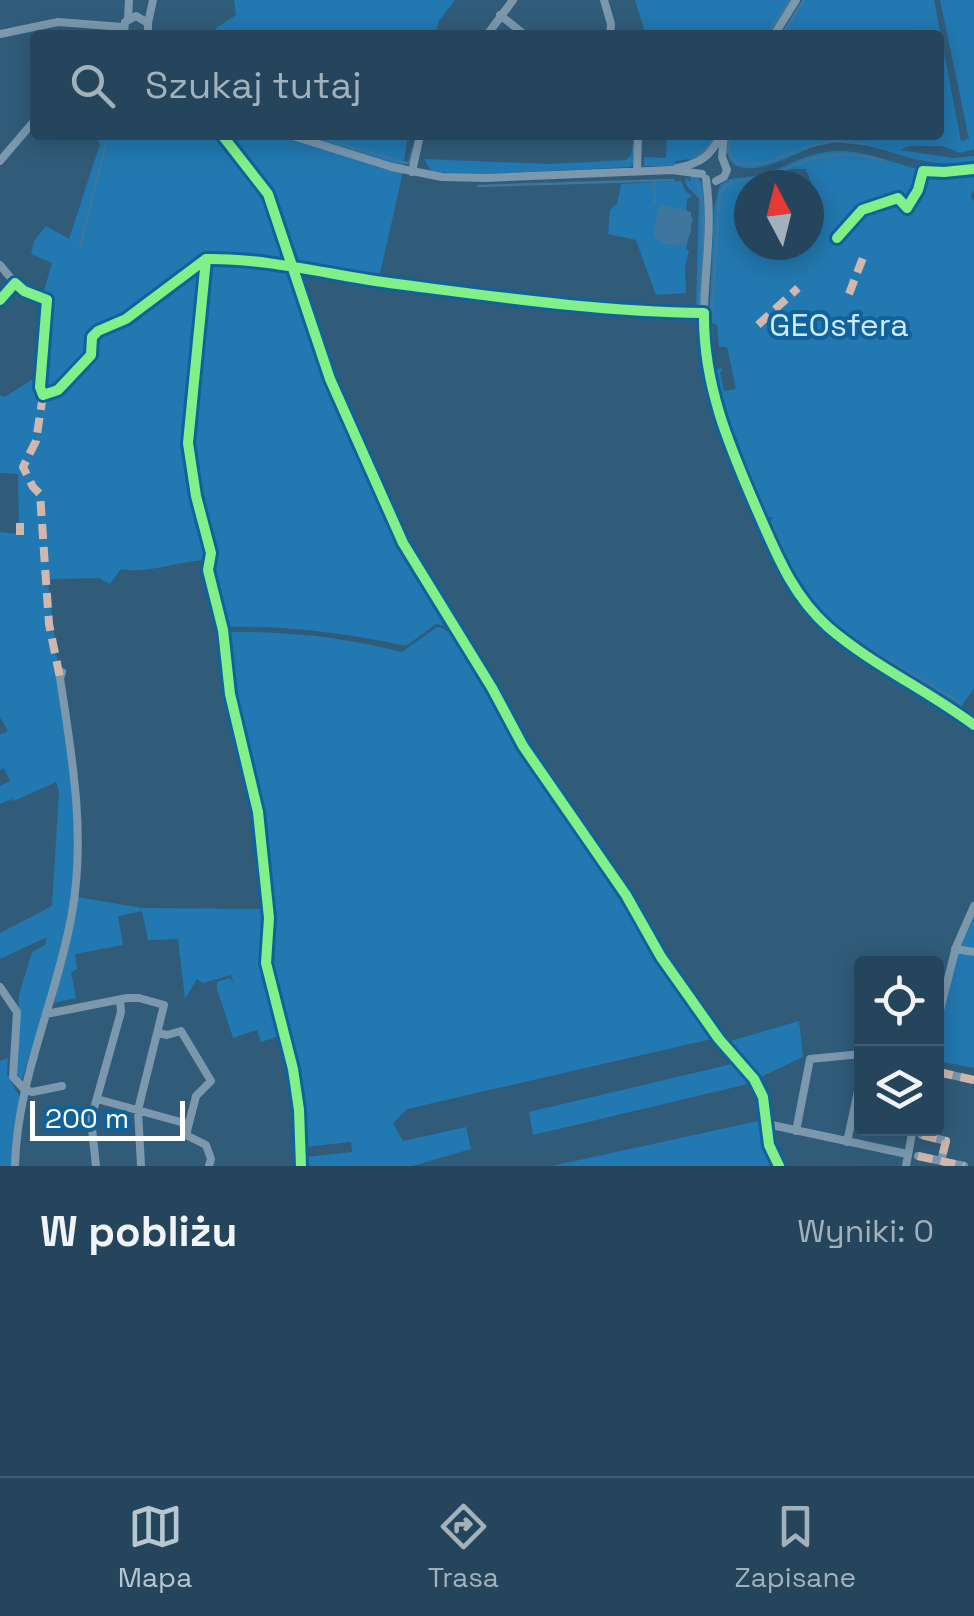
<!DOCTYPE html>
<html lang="pl">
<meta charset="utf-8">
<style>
:root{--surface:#24455c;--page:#2c4c62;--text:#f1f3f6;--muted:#a3b1bb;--line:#415d72;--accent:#b7c6d0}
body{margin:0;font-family:"Space Grotesk",sans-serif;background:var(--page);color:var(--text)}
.controls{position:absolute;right:30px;bottom:30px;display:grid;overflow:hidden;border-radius:10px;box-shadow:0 5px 25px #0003}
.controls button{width:90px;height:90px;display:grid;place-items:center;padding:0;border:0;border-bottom:2px solid var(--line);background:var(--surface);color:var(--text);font:50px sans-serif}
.compass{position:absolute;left:734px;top:170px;width:90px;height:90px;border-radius:50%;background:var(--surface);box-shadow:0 5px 25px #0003;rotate:353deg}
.scale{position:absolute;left:30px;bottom:25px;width:155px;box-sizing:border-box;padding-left:10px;border:5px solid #fff;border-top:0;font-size:28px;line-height:35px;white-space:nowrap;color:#fff;-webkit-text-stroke:8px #11629a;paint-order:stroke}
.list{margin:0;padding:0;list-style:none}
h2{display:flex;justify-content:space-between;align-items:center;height:130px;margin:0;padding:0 40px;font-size:42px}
h2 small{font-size:32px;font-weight:400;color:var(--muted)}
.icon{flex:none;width:55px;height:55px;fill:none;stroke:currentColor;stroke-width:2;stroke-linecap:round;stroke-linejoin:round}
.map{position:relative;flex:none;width:974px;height:1166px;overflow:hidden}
.search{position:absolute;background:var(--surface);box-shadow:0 5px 25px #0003;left:30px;right:30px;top:30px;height:110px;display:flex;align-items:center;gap:25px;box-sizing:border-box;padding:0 35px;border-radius:10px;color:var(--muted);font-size:38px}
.sheet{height:310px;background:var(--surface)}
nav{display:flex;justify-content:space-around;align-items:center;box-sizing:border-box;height:140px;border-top:2px solid var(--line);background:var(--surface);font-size:28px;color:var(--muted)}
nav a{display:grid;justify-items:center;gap:5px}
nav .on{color:var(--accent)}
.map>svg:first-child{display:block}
.green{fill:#2278b0}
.water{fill:#3e769d}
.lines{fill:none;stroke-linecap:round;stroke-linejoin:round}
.stream{stroke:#3e769d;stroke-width:2.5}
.minor{stroke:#7b98ad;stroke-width:8}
.quiet{stroke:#d1b7ad;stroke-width:8;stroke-dasharray:15 8;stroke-linecap:butt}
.cycleway-casing{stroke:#11629a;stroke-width:16}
.cycleway{stroke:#82f089;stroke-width:10}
.labels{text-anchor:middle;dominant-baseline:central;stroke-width:8;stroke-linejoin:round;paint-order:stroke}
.park-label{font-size:32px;fill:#cdebfe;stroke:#11629a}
</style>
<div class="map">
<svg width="974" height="1166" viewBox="0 0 974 1166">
<rect width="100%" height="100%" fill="#305c7a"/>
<path class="green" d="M234,0H455L439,21L435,35H217L216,28L236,15Z
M635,0H791L769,35H646Z
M802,0H934L961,141L969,139L940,0H974V149L960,153L943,146H910L900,150L953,158L974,156V190L970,197L974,201V688L961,707C913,673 852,651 813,605C793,580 781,551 768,523L774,517L766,518C746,470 721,422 712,371L721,368L723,370L720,372L724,391L736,389L727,347H719L717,325L709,322L714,208L720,185L730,179L762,175L764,177L762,185H749V245H809V186L812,185L806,169H791L771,178L768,173C789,164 812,152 836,151C879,149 915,178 959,172L958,163C914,168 874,138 829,143C800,147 770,174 740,167C725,163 726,147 729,135H939V35H780Z
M95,135H408L401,181L379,278L487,289L594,305L298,267C277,240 280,202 256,177C273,204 279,234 290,264L204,258C194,358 171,456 209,553L206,560C177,561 149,574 121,569L110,584L99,578L52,579L48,582L58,665L55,667C64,725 76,783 77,842C78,924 46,1006 21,1082L16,1071L19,995L32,952L45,945L47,937L0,959V933L52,906L59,792L56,782L14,801L12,799L0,804V786L10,781L4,768L0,770V735L8,731L0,717V532L19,534L18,474L0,473V395L5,397L36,377L41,301L52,263L31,254L34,241L46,226L69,239L100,144Z
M634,135L633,164L630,167L465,175L431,171L424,159L549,164L626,160L631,155Z
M667,135H718L712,151L691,164L690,159L675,161V166H644V157L666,158Z
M691,176L698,177L706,190L700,310L696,308L699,199L686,185L685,177L690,182Z
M681,181L686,192L692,196L687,200L686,209L693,218L686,249L689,251L685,266L686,293L656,295L636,240L608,234L610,210L617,204L621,184Z
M207,261L294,270C329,388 384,524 451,627L436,624L406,646C346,633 284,625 222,627L210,567L213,552L198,496L189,426Z
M437,627C459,629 484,676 495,695C532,766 582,828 624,896C637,915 646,936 658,956C676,984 696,1011 716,1038L407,1109L393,1123L403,1141L466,1127L471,1149L412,1166H306V1157L352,1152L351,1142L304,1147L297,1068L270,965L273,960C270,904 270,844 258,789C247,737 233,688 227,635L229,632C288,631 346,638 402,652Z
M77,897L142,908L263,909L264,964L282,1035L261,1042L257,1030L233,1038L217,989V982L230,978L234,984L231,975L203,983L197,979L185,999L178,939L148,940L142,911L118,916L123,945L75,954L77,969L71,972L76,998L54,1003Z
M974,918V1068L942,1062V1055L937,1070C936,1026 952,956 974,918Z
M799,1021L803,1057L757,1079L727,1042Z
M8,1058L7,1074L20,1098L12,1166H0V1061Z
M736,1063L749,1082L744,1085L533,1135L529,1112Z
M758,1121L767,1150L777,1166H552Z"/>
<path class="water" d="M665,205L691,212V232L685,245L664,244L653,236L659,207Z"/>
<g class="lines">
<path class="stream" d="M766,35L790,0
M782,35L804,0
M311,135L406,163H409L413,149
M731,135L728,152L738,164L766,163L796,151
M803,148L834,141L868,144
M695,158L709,146L713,135
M769,175C814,158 836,146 884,161
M696,181C710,207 700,277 699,309
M654,182L655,202
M478,186L673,180
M80,247L108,135
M699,317V320
M711,323L720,192L730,183L761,177
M711,327L713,359
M715,372L730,427L768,517
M771,522C782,548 792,574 810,597C847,646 911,670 961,704"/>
<path class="minor" d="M604,0L611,24L610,35
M500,15L525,35
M128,19L129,0
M148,23L153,0
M0,34L58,22L123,27
M124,35L125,22L136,16L148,23V35
M487,35L513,0
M774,35L796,0
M290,135L392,167L442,177L485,178L672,170L702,174
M0,161L35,120
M677,168C701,163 710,157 721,135
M637,171L638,135
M412,172L420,135
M706,179C715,236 699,296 705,354C712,423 777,582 829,628C872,666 928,691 974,725
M716,181L724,177L727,170L722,157L724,135
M0,265L15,283L0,300
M955,949L974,952
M0,987L17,1012L13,1077L24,1089
M46,1014L127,998H139L164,1005L138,1110L141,1166
M936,1026L956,947L974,906
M158,1033L167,1035L181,1031L211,1081L196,1096L186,1135L206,1145L211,1159L209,1166
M719,1039C734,1056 756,1074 762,1096C770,1123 767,1139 779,1166
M938,1072L974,1080
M24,1089L32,1092L62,1086
M97,1099L188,1124
M767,1124L907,1154
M796,1131L810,1059L862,1054
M922,1135L946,1141L941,1161
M847,1142L862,1072
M918,1156L964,1166
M15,1166C17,1078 57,999 72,913C86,834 72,757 60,678L62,672
M96,1166L91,1119L121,1012L120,1000
M906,1166L913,1128"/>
<path class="quiet" d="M849,294L864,255
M758,325L798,288
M43,395L36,441L23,467L33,487L40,494L49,624L60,678
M20,523V535
M938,1072L974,1080
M922,1135L946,1141L941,1161
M918,1156L964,1166"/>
<defs>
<path id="cycleway" d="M222,135L268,194L330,379L403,543L492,688L523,746L626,895L661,957L719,1039L754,1079L763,1097L769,1145L779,1166
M837,238L862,210L898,198L907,208L918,190L923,171L944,172L974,169
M206,259L188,443L196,496L211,553L208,570L223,630L230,694L258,812L269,918L266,963L293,1069L299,1110L301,1166
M0,300L15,283L24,291L47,300L40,387L43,395L58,390L91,355L92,337L98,331L126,319L206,259C270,258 333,276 397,284C498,297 601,312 704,313C703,385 729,445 757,510C776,553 792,595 828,627C872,665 927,690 974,725"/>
</defs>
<use href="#cycleway" class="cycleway-casing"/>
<use href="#cycleway" class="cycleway"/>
</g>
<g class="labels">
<g class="park-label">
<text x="839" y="325">GEOsfera</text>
</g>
</g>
</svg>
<div class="controls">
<button><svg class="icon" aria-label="locate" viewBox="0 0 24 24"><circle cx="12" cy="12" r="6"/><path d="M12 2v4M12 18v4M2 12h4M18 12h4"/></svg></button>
<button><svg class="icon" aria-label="layers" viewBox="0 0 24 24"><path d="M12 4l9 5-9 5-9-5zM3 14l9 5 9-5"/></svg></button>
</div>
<svg class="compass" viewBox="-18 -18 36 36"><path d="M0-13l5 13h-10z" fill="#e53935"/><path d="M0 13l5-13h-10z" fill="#a3b1bb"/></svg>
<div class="scale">200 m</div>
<div class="search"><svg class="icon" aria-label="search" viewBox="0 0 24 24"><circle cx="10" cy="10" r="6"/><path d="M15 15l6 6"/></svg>Szukaj tutaj</div>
</div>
<section class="sheet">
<h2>W pobliżu<small>Wyniki: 0</small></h2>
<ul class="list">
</ul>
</section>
<nav>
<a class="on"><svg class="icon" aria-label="map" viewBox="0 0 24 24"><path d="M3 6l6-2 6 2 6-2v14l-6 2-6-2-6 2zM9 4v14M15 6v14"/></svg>Mapa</a>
<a><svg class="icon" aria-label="directions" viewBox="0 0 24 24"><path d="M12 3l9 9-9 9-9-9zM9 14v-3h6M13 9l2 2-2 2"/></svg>Trasa</a>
<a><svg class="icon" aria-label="saved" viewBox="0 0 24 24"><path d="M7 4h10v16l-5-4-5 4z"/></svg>Zapisane</a>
</nav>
